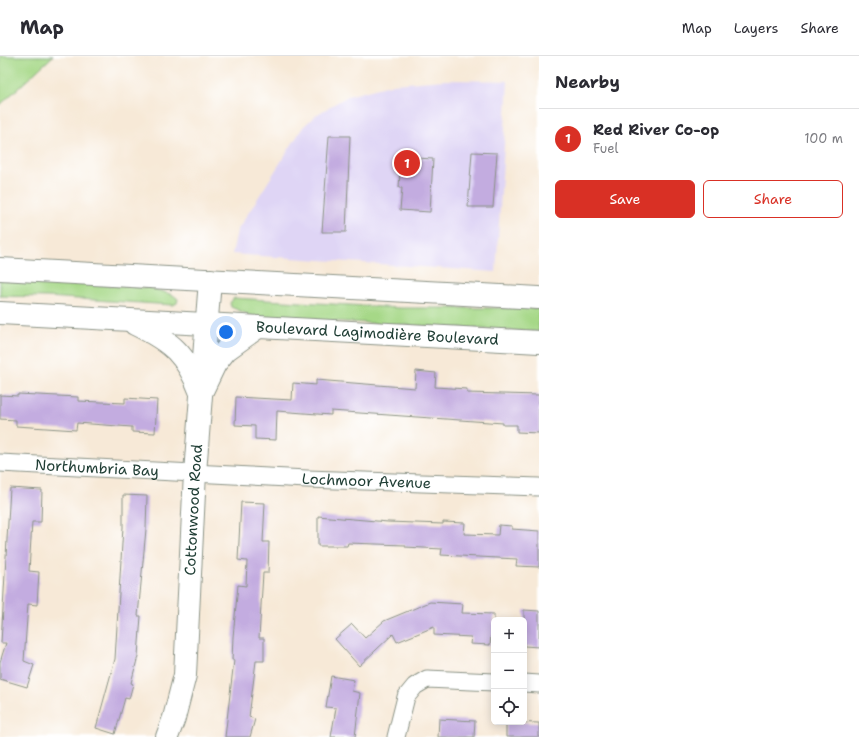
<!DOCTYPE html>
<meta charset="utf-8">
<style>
:root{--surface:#fff;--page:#f2f2f3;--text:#2b2b33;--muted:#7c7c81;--line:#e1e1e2;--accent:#d93025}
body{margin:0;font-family:"Shantell Sans",sans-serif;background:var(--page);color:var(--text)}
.controls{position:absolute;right:12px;bottom:12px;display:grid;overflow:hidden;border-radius:6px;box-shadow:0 2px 10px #0003}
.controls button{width:36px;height:36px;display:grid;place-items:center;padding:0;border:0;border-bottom:1px solid var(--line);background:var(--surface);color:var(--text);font:20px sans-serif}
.you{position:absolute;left:226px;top:276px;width:14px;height:14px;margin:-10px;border:3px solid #fff;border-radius:50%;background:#1a73e8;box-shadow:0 0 0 6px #1a73e833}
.badge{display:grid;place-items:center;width:26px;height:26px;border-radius:50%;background:var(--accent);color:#fff;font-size:13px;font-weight:700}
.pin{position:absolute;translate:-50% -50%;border:2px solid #fff;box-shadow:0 1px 4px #0006}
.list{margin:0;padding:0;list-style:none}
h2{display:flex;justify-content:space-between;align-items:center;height:52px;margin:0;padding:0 16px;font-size:17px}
h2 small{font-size:13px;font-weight:400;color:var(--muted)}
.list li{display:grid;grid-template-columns:26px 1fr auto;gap:12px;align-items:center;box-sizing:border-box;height:60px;padding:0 16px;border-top:1px solid var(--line)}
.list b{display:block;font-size:15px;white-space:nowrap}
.list p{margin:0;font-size:13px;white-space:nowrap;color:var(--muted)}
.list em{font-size:13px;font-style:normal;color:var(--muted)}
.actions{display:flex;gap:8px;padding:12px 16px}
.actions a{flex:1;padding:9px 0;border:1px solid var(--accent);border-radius:6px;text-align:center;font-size:14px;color:var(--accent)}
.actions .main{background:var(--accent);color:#fff}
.icon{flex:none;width:22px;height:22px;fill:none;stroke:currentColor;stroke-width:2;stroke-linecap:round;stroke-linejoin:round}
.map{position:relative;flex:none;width:539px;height:681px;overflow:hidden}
header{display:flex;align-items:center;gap:24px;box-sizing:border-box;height:56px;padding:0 20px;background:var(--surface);border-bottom:1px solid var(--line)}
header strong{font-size:19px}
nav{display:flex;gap:22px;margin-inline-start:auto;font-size:14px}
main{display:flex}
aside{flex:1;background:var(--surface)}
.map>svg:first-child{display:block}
.built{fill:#dfd5f5}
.green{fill:#a6d887;stroke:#628a5e}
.building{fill:#c3ace0}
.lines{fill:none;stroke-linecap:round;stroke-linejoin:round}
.street-casing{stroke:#8b9386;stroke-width:19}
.secondary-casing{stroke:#8b9386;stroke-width:24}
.primary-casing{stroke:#8b9386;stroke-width:24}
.street{stroke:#fff;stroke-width:17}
.secondary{stroke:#fff;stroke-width:22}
.primary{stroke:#fff;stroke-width:22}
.labels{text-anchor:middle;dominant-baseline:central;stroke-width:3;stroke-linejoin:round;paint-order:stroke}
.street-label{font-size:15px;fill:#1f3d34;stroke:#fff}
</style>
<header>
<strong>Map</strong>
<nav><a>Map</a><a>Layers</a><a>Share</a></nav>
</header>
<main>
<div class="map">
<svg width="539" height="681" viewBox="0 0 539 681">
<rect width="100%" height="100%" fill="#fff"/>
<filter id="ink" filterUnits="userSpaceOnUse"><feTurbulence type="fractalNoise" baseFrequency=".025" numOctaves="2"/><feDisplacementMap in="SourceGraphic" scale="8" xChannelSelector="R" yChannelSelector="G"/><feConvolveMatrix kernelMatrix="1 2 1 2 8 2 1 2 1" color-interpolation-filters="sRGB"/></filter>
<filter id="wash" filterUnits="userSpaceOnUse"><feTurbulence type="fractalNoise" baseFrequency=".012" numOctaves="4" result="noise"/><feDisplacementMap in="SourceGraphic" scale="16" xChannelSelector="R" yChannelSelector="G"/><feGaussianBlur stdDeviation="0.9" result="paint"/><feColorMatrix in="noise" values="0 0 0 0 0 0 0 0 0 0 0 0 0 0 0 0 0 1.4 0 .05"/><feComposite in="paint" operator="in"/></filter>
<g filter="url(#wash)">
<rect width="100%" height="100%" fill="#f7e9d7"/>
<path class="built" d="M445,24L508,25L496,216L232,198L237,175L303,71L316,59L348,40L394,28Z"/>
<path class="green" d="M0,0H53L0,49Z
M0,222L151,232L173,239L178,243L177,247L173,249L47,241L0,240Z
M234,242L399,252H539V276L254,261L231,251L230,247Z"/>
<g id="blocks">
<path class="building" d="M329,80H350L346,176H322Z
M472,96L497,97L493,151H468Z
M401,101L433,103L430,156L400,154L402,132H399Z
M416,315L436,317L435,331L467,333V337L539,339V377L517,376V369H503V367L331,355V359L277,355L276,384L255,383V370L235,369L236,341L292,344L293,327L316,329V324L415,332Z
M18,338L78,341V345L125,347V342L157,344L155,377L132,376V371L77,367L76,374L16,370V364L0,363V339L18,340Z
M10,432L42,434L41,466H32L29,515L39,516L37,549L28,548L24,605L34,609L27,631L0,623V606L6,587H1Z
M123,439L147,440L146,473L138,560H141L138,600L131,627L133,628L129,643L125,642L115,678L96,672L115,603L123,471Z
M241,446L265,447L263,486H269L268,517H263L259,582H264V605H256L249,661L255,663L250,681H225L234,604H232L233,581L238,529L246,530L247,505L238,504Z
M318,460L388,466L443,468V466L465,467L464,478L498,479L499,469L512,470V473L539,475V511L516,510L517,503L441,499L442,493L405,491V489L348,487L347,490H318Z
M430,546L463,548L462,557L494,558V580H491L490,589L470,588L471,581L434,579V571L397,586L393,578L359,610L335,583L352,568L365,582L384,565Z
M524,554L539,555V591L524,590Z
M331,620L354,624L352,635L360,637L355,681H331L336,652L326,651Z
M439,663L475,665L474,681H438Z
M506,666L539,667V681H506Z"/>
</g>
</g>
<g filter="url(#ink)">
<use href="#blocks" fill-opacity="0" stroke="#8b9386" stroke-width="1"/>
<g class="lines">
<defs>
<g id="street">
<path id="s1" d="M0,407L307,423L539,431"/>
<path d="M524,627L539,628"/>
<path d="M396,681L406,641L415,630L427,623L494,626"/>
</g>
<g id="secondary">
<path id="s2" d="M167,681L174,662L185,619L195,417L210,224"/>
</g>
<g id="primary">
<path d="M0,213L539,242"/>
<path id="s3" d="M0,257L539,286"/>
<path d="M135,268C172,286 186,298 201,337"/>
<path d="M201,337L215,308L226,294L258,271"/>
</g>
</defs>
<use href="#street" class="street-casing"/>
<use href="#secondary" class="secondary-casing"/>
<use href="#primary" class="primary-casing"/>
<use href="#street" class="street"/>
<use href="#secondary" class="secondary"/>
<use href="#primary" class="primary"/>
</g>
</g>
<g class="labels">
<g class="street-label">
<text stroke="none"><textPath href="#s3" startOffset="378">Boulevard Lagimodière Boulevard</textPath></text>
<text stroke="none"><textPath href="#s1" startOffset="97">Northumbria Bay</textPath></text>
<text stroke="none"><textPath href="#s1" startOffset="367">Lochmoor Avenue</textPath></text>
<text stroke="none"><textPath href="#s2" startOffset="230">Cottonwood Road</textPath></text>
</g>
</g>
</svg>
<div class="controls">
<button>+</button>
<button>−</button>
<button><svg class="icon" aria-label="locate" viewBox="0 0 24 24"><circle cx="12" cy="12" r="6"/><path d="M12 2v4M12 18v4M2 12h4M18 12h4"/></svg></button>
</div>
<div class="you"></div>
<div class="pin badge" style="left:407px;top:107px">1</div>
</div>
<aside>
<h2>Nearby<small></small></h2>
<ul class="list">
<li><span class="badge">1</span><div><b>Red River Co-op</b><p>Fuel</p></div><em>100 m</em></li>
</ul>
<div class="actions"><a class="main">Save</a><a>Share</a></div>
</aside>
</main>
